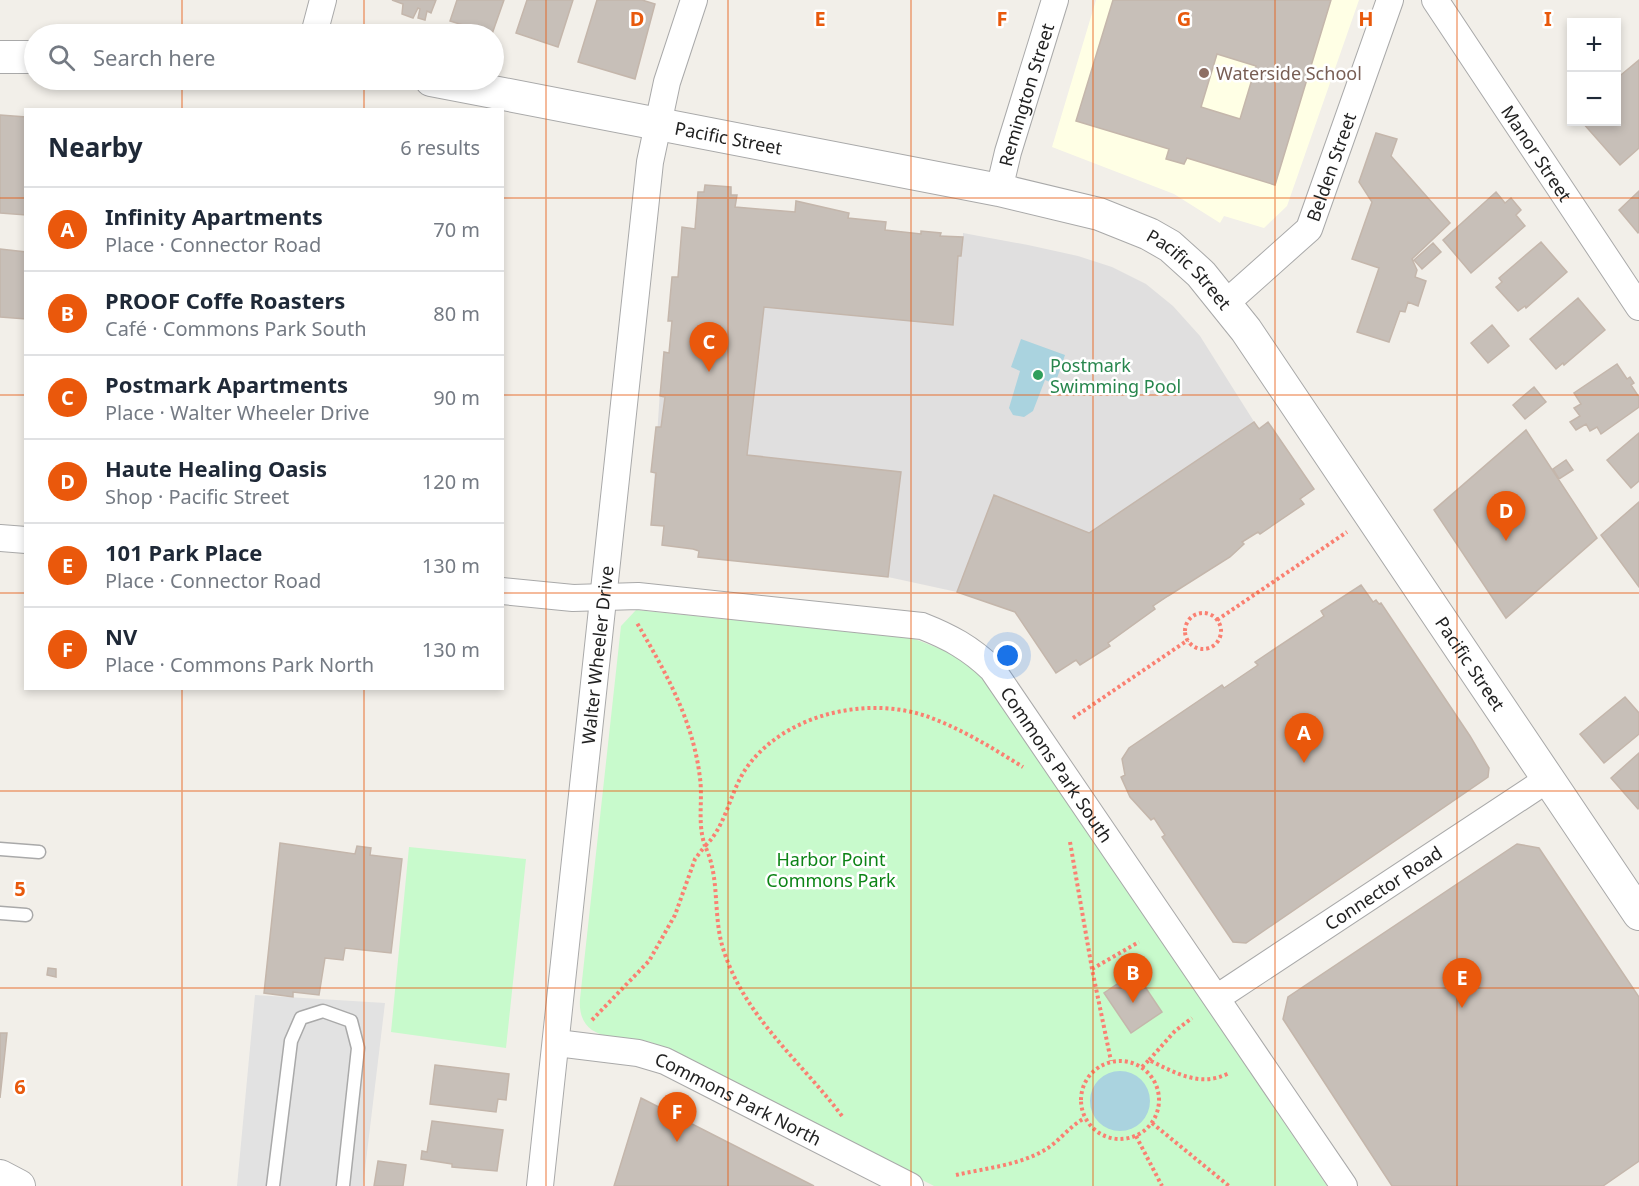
<!DOCTYPE html>
<meta charset="utf-8">
<style>
:root{--surface:#fff;--page:#f2f2f3;--text:#1f2937;--muted:#747a83;--line:#e0e1e3;--accent:#ea580c}
body{margin:0;font-family:"Noto Sans",sans-serif;background:var(--page);color:var(--text)}
.controls{position:absolute;right:18px;top:18px;display:grid;overflow:hidden;border-radius:0px;box-shadow:0 3px 9px #0003}
.controls button{width:54px;height:54px;display:grid;place-items:center;padding:0;border:0;border-bottom:2px solid var(--line);background:var(--surface);color:var(--text);font:30px sans-serif}
.you{position:absolute;left:1008px;top:656px;width:21px;height:21px;margin:-15px;border:4px solid #fff;border-radius:50%;background:#1a73e8;box-shadow:0 0 0 9px #1a73e833}
.badge{display:grid;place-items:center;width:39px;height:39px;border-radius:50%;background:var(--accent);color:#fff;font-size:20px;font-weight:700}
.pin{position:absolute;translate:-50% -50px;filter:drop-shadow(0 2px 3px #0008)}
.pin::after{content:'';position:absolute;top:32px;width:21px;height:18px;background:inherit;clip-path:polygon(0 0,100% 0,50% 100%)}
.list{margin:0;padding:0;list-style:none}
h2{display:flex;justify-content:space-between;align-items:center;height:78px;margin:0;padding:0 24px;font-size:26px}
h2 small{font-size:20px;font-weight:400;color:var(--muted)}
.list li{display:grid;grid-template-columns:39px 1fr auto;gap:18px;align-items:center;box-sizing:border-box;height:84px;padding:0 24px;border-top:2px solid var(--line)}
.list b{display:block;font-size:22px;white-space:nowrap}
.list p{margin:0;font-size:20px;white-space:nowrap;color:var(--muted)}
.list em{font-size:20px;font-style:normal;color:var(--muted)}
.icon{flex:none;width:33px;height:33px;fill:none;stroke:currentColor;stroke-width:2;stroke-linecap:round;stroke-linejoin:round}
.map{position:relative;flex:none;width:1639px;height:1186px;overflow:hidden}
.search{position:absolute;background:var(--surface);box-shadow:0 3px 9px #0003;left:24px;top:24px;width:480px;height:66px;display:flex;align-items:center;gap:15px;box-sizing:border-box;padding:0 21px;border-radius:33px;color:var(--muted);font-size:22px}
.panel{position:absolute;background:var(--surface);box-shadow:0 3px 9px #0003;left:24px;top:108px;width:480px;height:582px;border-radius:0px}
.map>svg:first-child{display:block}
.residential{fill:#e0dfdf}
.education{fill:#ffffe5}
.park{fill:#c8facc}
.parking{fill:#e2e2e2}
.water{fill:#aad3df}
.building{fill:#c7bfb8;stroke:#c4b6ab;stroke-width:1.5;fill-rule:evenodd}
.lines{fill:none;stroke-linecap:round;stroke-linejoin:round}
.service-casing{stroke:#a9a9a9;stroke-width:15}
.minor-casing{stroke:#a9a9a9;stroke-width:28}
.tertiary-casing{stroke:#a9a9a9;stroke-width:34}
.path{stroke:#fa8072;stroke-width:4;stroke-dasharray:3 3;stroke-linecap:butt}
.service{stroke:#fff;stroke-width:12}
.minor{stroke:#fff;stroke-width:26}
.tertiary{stroke:#fff;stroke-width:32}
.grid{fill:none;stroke:#e8590c;stroke-width:1.5;stroke-opacity:0.55}
.education-dot{fill:#8d6e63;stroke:#fff;stroke-width:2}
.leisure-dot{fill:#2e9e5b;stroke:#fff;stroke-width:2}
.labels{text-anchor:middle;dominant-baseline:central;stroke-width:5;stroke-linejoin:round;paint-order:stroke}
.education-label{font-size:18px;fill:#785e54;stroke:#fff;text-anchor:start}
.street-label{font-size:18px;fill:#222;stroke:#fff}
.leisure-label{font-size:18px;fill:#27864d;stroke:#fff;text-anchor:start}
.park-label{font-size:18px;fill:#0c8416;stroke:#fff}
.grid-label{font-size:20px;text-anchor:middle;font-weight:bold;fill:#e8590c;stroke:#fff;stroke-width:5;stroke-linejoin:round;paint-order:stroke}
</style>
<div class="map">
<svg width="1639" height="1186" viewBox="0 0 1639 1186">
<rect width="100%" height="100%" fill="#f2efe9"/>
<path class="residential" d="M705,185L731,187V195H737L736,207L795,212L796,201L849,213L848,218L886,222L885,230L920,234L921,231L957,238L963,237V233L1028,245L1078,256L1112,267L1146,284L1173,306L1200,336L1258,428L1268,422L1314,489L1301,499L1304,504L1260,534L1258,532L1243,542L1244,544L1230,557L1168,596L1154,606L1155,609L1109,643L1110,646L1080,665L1076,660L1056,673L1015,612L957,592L888,577L698,557L699,551L693,548L662,545L664,526L651,525L660,391L664,352L669,353L672,321H668L672,277H678L682,227L695,228L698,192H704Z"/>
<path class="education" d="M1096,0H1359L1287,206L1264,228L1224,216L1220,223L1174,194L1052,147Z"/>
<path class="park" d="M636,610L912,638L959,656L985,679L1327,1186H934L651,1042C618,1037 577,1042 580,999L621,626Z
M409,847L526,859L506,1048L391,1032Z"/>
<path class="parking" d="M255,995L385,1003L363,1186H237Z"/>
<path class="water" d="M1021,339L1065,355L1055,384L1045,380L1033,411L1024,417L1013,415L1009,408L1020,371L1011,367Z
M1090 1101a30 30 0 1 1 60 0a30 30 0 1 1-60 0Z"/>
<path class="building" d="M392,0H436L431,13L427,11L425,20L418,18L420,9L418,8L413,18L402,14L403,4Z
M457,0H504L492,34L450,21Z
M527,0H573L558,47L516,33Z
M597,0H642L655,4L635,79L578,62Z
M1113,0H1331L1275,185L1187,158L1184,164L1166,159L1169,149L1076,121ZM1217,54L1256,66L1240,119L1201,107Z
M1639,60V148L1620,165L1582,122H1616V79Z
M0,115L26,117V215L0,213Z
M1376,133L1397,139L1391,156L1450,223L1412,259L1417,270L1415,277L1426,281L1418,306L1408,302L1405,312L1400,311L1389,342L1357,332L1379,268L1352,259L1372,202L1359,182Z
M705,185L731,187V195H737L735,207L795,212L796,201L849,213L848,218L886,222L885,230L921,234V231L941,233L940,236L963,237L961,256H958L953,325L764,307L747,455L901,472L888,577L698,557L699,551L693,549L662,545L664,526L651,525L656,473L651,472L656,427H661L665,397L660,396L664,352L669,353L672,321H668L672,277H678L682,227L695,229L698,192H704Z
M1639,191V232L1638,233L1619,210Z
M1496,192L1505,203L1511,198L1521,210L1516,215L1525,226L1471,273L1443,240Z
M1541,242L1567,272L1526,308L1525,306L1518,311L1496,287L1502,282L1499,278Z
M1433,243L1441,252L1422,269L1414,260Z
M0,249L26,252V319L0,317Z
M1578,298L1605,330L1564,365L1563,363L1556,369L1530,339Z
M1492,325L1509,346L1488,363L1471,343Z
M1617,364L1627,379L1630,377L1634,383L1631,385L1639,397V407L1601,434L1597,427L1590,431L1586,424L1576,430L1570,422L1580,416L1574,408L1581,404L1574,393Z
M1534,387L1546,402L1525,419L1513,405Z
M1254,422L1259,429L1268,422L1314,489L1300,499L1304,504L1260,534L1258,532L1242,542L1244,544L1230,557L1168,596L1153,606L1155,609L1108,643L1110,646L1080,665L1076,660L1056,673L1015,612L957,592L994,495L1089,533Z
M1526,430L1597,538L1506,618L1434,510Z
M1639,433V481L1631,488L1607,460Z
M1566,460L1573,470L1559,479L1553,469Z
M1639,502V587L1601,535Z
M1361,585L1373,602L1376,600L1379,604L1381,603L1470,736L1489,768L1488,777L1246,943L1233,942L1162,837L1165,835L1154,818L1151,820L1130,797L1121,777L1125,775L1122,759L1129,748L1222,685L1224,688L1258,665L1255,662L1324,616L1321,611Z
M1625,697L1639,713V734L1604,763L1580,734Z
M1639,753V808L1638,809L1611,778Z
M280,843L355,854L357,846L371,848L370,855L402,859L391,953L345,948L343,960L325,958L319,995L293,992V997L264,993Z
M1517,844L1539,848L1639,997V1161L1603,1186H1392L1283,1019L1288,997Z
M48,968L56,969V977L47,975Z
M1135,972L1162,1012L1131,1033L1104,993Z
M0,1033H7L0,1098Z
M435,1065L509,1074L506,1100L498,1099L496,1112L430,1104Z
M641,1098L814,1186H614Z
M432,1121L503,1130L497,1171L452,1167V1164L421,1159L422,1151L427,1152Z
M378,1161L406,1165L403,1186H374Z"/>
<g class="lines">
<defs>
<path id="service" d="M0,849L39,852
M0,913L26,915
M273,1186L291,1041L301,1018L323,1011L351,1021L358,1048L343,1186"/>
<g id="minor">
<path id="s1" d="M1435,0L1639,307"/>
<path d="M314,34L323,0"/>
<path id="s2" d="M999,190L1008,152L1055,0"/>
<path id="s3" d="M1226,303L1309,229L1390,0"/>
<path d="M0,538L26,540"/>
<path id="s4" d="M502,591L573,598L638,596L922,626C950,637 970,648 992,669L1344,1186"/>
<path id="s5" d="M1218,997L1548,779"/>
<path id="s6" d="M557,1043L638,1053L665,1061L910,1186"/>
<path id="s7" d="M540,1186L650,162L667,82L694,0"/>
</g>
<g id="tertiary">
<path d="M0,57H34"/>
<path id="s8" d="M431,80L999,190L1099,214L1149,234L1170,246L1201,274L1246,330L1639,914"/>
<path d="M0,1176L19,1186"/>
</g>
</defs>
<use href="#service" class="service-casing"/>
<use href="#minor" class="minor-casing"/>
<use href="#tertiary" class="tertiary-casing"/>
<path class="path" d="M1185 631a18 18 0 1 1 36 0a18 18 0 1 1-36 0Z
M1217,620L1347,532
M1073,718L1188,640
M1070,842L1092,969L1111,1061
M1092,969L1139,942
M592,1020L649,961L675,915L695,859L705,846C697,823 703,801 700,778C693,720 666,673 637,623
M1149,1060L1175,1031L1192,1018
M1081 1100a39 39 0 1 1 78 0a39 39 0 1 1-78 0Z
M1142,1067L1149,1060C1175,1073 1201,1088 1229,1073
M842,1116C800,1060 742,1015 722,945C713,912 720,877 705,846C727,825 729,793 747,767C787,712 873,694 934,719C965,731 994,749 1023,767
M1152,1123L1229,1186
M1136,1136L1162,1186
M956,1175C986,1168 1022,1165 1048,1148C1061,1139 1071,1125 1085,1118"/>
<use href="#service" class="service"/>
<use href="#minor" class="minor"/>
<use href="#tertiary" class="tertiary"/>
</g>
<path class="grid" d="M182,0V34M364,0V34M546,0V1186M728,0V1186M911,0V1186M1093,0V1186M1275,0V1186M1457,0V1186M182,80V110M364,80V110M0,198H26M502,198H1639M0,395H26M502,395H1639M0,593H26M502,593H1639M182,688V1186M364,688V1186M0,791H1639M0,988H1639"/>
<circle class="education-dot" cx="1204" cy="73" r="6"/>
<circle class="leisure-dot" cx="1038" cy="375" r="6"/>
<g class="labels">
<g class="education-label">
<text x="1216" y="73">Waterside School</text>
</g>
<g class="street-label">
<text stroke="none"><textPath href="#s2" startOffset="99">Remington Street</textPath></text>
<text stroke="none"><textPath href="#s8" startOffset="303">Pacific Street</textPath></text>
<text stroke="none"><textPath href="#s1" startOffset="184">Manor Street</textPath></text>
<text stroke="none"><textPath href="#s3" startOffset="177">Belden Street</textPath></text>
<text stroke="none"><textPath href="#s8" startOffset="789">Pacific Street</textPath></text>
<text stroke="none"><textPath href="#s7" startOffset="534">Walter Wheeler Drive</textPath></text>
<text stroke="none"><textPath href="#s8" startOffset="1275">Pacific Street</textPath></text>
<text stroke="none"><textPath href="#s4" startOffset="620">Commons Park South</textPath></text>
<text stroke="none"><textPath href="#s5" startOffset="198">Connector Road</textPath></text>
<text stroke="none"><textPath href="#s6" startOffset="192">Commons Park North</textPath></text>
</g>
<g class="leisure-label">
<text x="1050" y="365">Postmark<tspan x="1050" dy="21">Swimming Pool</tspan></text>
</g>
<g class="park-label">
<text x="831" y="859">Harbor Point<tspan x="831" dy="21">Commons Park</tspan></text>
</g>
</g>
<g class="grid-label">
<text x="637" y="26">D</text>
<text x="820" y="26">E</text>
<text x="1002" y="26">F</text>
<text x="1184" y="26">G</text>
<text x="1366" y="26">H</text>
<text x="1548" y="26">I</text>
<text x="20" y="896">5</text>
<text x="20" y="1094">6</text>
</g>
</svg>
<div class="controls">
<button>+</button>
<button>−</button>
</div>
<div class="you"></div>
<div class="pin badge" style="left:1304px;top:763px">A</div>
<div class="pin badge" style="left:1133px;top:1003px">B</div>
<div class="pin badge" style="left:709px;top:372px">C</div>
<div class="pin badge" style="left:1506px;top:541px">D</div>
<div class="pin badge" style="left:1462px;top:1008px">E</div>
<div class="pin badge" style="left:677px;top:1142px">F</div>
<div class="search"><svg class="icon" aria-label="search" viewBox="0 0 24 24"><circle cx="10" cy="10" r="6"/><path d="M15 15l6 6"/></svg>Search here</div>
<section class="panel">
<h2>Nearby<small>6 results</small></h2>
<ul class="list">
<li><span class="badge">A</span><div><b>Infinity Apartments</b><p>Place · Connector Road</p></div><em>70 m</em></li>
<li><span class="badge">B</span><div><b>PROOF Coffe Roasters</b><p>Café · Commons Park South</p></div><em>80 m</em></li>
<li><span class="badge">C</span><div><b>Postmark Apartments</b><p>Place · Walter Wheeler Drive</p></div><em>90 m</em></li>
<li><span class="badge">D</span><div><b>Haute Healing Oasis</b><p>Shop · Pacific Street</p></div><em>120 m</em></li>
<li><span class="badge">E</span><div><b>101 Park Place</b><p>Place · Connector Road</p></div><em>130 m</em></li>
<li><span class="badge">F</span><div><b>NV</b><p>Place · Commons Park North</p></div><em>130 m</em></li>
</ul>
</section>
</div>
